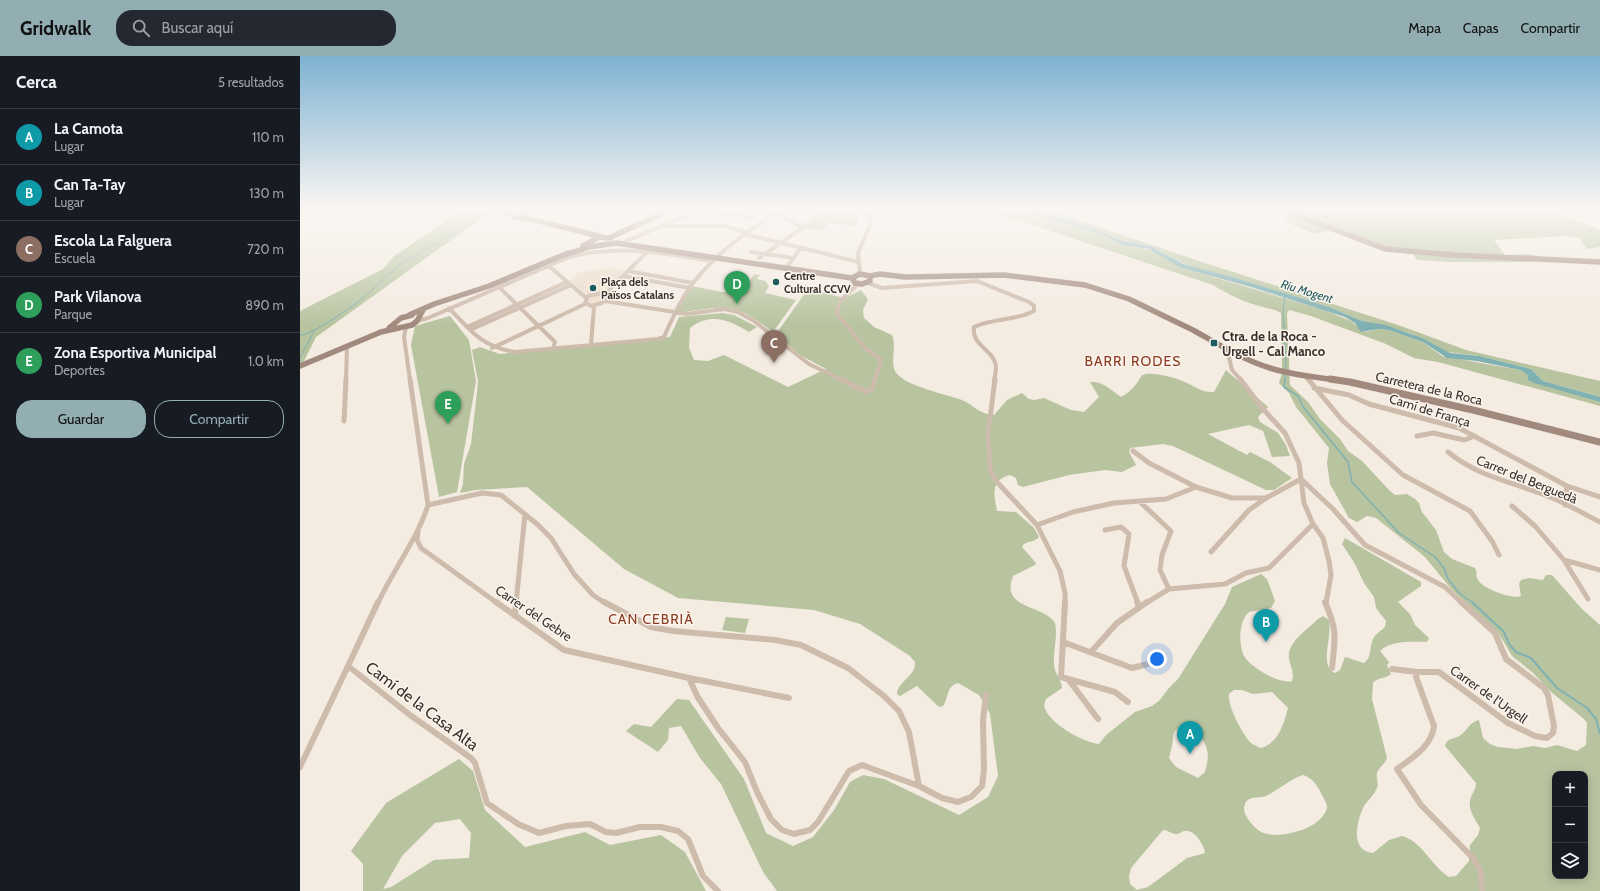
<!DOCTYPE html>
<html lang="es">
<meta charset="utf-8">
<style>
:root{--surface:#171b24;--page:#242831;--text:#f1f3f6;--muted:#9ea1a6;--line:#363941;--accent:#92aeb2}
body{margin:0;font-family:Cabin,sans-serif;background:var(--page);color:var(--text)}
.controls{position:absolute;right:12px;bottom:12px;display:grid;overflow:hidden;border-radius:8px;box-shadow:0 2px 10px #0003}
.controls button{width:36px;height:36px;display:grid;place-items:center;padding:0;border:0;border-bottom:1px solid var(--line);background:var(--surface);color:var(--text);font:20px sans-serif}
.you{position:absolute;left:857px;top:603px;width:14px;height:14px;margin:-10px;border:3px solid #fff;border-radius:50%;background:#1a73e8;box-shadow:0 0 0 6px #1a73e833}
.badge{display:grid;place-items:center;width:26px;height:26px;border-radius:50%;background:var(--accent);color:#fff;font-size:13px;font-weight:700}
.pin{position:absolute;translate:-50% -33px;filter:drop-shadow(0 1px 2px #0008)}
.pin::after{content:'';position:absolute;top:21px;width:14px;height:12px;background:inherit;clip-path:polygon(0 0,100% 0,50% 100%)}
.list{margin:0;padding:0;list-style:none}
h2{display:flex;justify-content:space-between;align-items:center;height:52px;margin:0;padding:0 16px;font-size:17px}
h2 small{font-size:13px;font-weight:400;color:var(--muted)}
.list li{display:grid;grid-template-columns:26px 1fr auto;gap:12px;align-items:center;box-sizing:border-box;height:56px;padding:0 16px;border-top:1px solid var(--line)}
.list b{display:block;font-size:15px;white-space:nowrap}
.list p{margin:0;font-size:13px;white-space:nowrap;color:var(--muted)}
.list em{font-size:13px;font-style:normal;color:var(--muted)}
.actions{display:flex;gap:8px;padding:12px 16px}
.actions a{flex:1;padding:9px 0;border:1px solid var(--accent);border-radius:16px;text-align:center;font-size:14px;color:var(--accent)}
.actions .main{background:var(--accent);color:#111}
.icon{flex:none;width:22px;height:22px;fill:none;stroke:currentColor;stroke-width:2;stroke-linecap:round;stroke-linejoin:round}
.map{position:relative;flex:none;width:1300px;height:835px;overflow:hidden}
header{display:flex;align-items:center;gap:24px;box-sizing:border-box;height:56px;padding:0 20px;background:var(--accent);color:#111}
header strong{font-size:19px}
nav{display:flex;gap:22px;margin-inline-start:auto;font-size:14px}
.search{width:280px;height:36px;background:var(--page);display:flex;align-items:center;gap:10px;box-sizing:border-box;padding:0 14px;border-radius:16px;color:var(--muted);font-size:15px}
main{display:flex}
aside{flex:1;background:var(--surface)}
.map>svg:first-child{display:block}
.green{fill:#b8c4a0;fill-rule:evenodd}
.plaza{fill:#ecdcc8}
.water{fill:#7fb0b2}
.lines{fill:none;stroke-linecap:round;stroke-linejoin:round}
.stream-far2{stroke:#7fb0b2;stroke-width:1}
.stream-far1{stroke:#7fb0b2;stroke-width:1.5}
.stream{stroke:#7fb0b2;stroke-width:2}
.street-far2{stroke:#cdbbac;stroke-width:4}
.street-far1{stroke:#cdbbac;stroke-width:5}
.street{stroke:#cdbbac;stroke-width:6}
.secondary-far1{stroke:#a18a7d;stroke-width:5.5}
.secondary{stroke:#a18a7d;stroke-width:7}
.poi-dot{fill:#1f5a5e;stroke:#fbf5ee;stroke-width:1.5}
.labels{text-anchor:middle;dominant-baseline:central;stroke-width:3;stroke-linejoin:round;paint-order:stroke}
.far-poi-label{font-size:11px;font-weight:bold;fill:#3b302b;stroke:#fbf5ee;text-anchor:start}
.far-water-label{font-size:12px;font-style:italic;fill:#1f5a5e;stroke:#fbf5ee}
.poi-label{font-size:13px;font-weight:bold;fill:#3b302b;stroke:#fbf5ee;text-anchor:start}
.street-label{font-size:13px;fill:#3b302b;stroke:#fbf5ee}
.neighbourhood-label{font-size:14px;letter-spacing:1px;fill:#8c3b22;stroke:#fbf5ee}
.near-street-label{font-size:16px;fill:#3b302b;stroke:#fbf5ee}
</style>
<header>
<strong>Gridwalk</strong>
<div class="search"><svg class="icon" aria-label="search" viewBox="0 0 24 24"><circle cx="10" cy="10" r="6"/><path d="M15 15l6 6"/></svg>Buscar aquí</div>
<nav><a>Mapa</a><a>Capas</a><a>Compartir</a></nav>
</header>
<main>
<aside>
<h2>Cerca<small>5 resultados</small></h2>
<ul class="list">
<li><span class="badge" style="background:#0f9aa8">A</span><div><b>La Camota</b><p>Lugar</p></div><em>110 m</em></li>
<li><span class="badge" style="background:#0f9aa8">B</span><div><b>Can Ta-Tay</b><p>Lugar</p></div><em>130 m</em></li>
<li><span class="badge" style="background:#8d6e63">C</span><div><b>Escola La Falguera</b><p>Escuela</p></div><em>720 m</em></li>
<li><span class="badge" style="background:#2e9e5b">D</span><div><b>Park Vilanova</b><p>Parque</p></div><em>890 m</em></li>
<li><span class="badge" style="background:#2e9e5b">E</span><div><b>Zona Esportiva Municipal</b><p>Deportes</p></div><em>1.0 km</em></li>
</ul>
<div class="actions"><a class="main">Guardar</a><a>Compartir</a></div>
</aside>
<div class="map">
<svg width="1300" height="835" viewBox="0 0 1300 835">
<rect width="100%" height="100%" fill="#f4ebe1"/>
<path class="green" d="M166,152H196L16,281L0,313V255L83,213L94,200Z
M531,152C543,152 552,152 558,164L556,170L527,167L523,174L503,172Z
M681,152L714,154L765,167L803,179L822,189L851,194L880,211L1024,254L1051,265L1065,276L1079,273L1089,274L1123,286L1142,300L1220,314L1227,318L1228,324L1231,325L1300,346V350L1138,306L1114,302L1086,288L1011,260L989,254L987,257L990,329L1008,346L1020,363L1040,383L1048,395L1062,405L1090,435L1095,439L1107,438L1115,443L1119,447L1122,456L1136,474L1144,496L1152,503L1175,512C1178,516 1175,519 1178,524C1182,532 1212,544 1221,540L1219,528L1221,524L1229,522L1243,524L1246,519H1252L1282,553L1300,569V835H477L463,816L421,728L400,702L381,670L369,672L368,684L358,696L326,675L334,668L351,671L377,643L389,644L444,723L466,777L493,790L513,781L534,754L550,726L563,719L584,723L659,759L688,741L698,720L690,658L679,639L658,627C646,630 649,642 643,650L639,651L617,630L600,640L597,638C598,624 616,621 615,606L610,600L560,568L514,554L378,542L324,513L227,431L176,434L160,437L163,428L164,408L171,388L177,336L178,325L172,294L180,291L200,298L370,281L379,261L422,257L434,259L457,271L449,276C429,264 411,256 390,272L389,292L394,304L408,305L424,299L488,331L526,313L500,299L476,278L508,233L545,242L561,234L568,243L563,254L564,262L574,271L592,279C597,290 590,304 595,315C603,330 646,338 662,344C674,349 680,359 694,359L707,344L722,337L729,343L734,344L744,342L771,354L784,356L799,341L790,326C800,324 813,335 821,341C828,338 838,328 841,320C849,314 877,322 887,327C896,331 903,337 914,336L926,314L968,351L958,361L960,366L978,377L986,389L990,400L972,401L963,375L949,369L908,378L947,399L950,396L970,406L992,422L974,434H966L873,390L863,388L830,392L829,396L836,409L822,416L805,414L769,419L723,431L718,429L716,422L710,419C690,424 694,439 697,455L716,456L734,472L739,481C735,487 725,484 722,491L736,507L735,509L713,520C700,554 743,548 755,567C758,580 753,595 754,608C754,617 762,624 762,632L746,643L744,650C748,667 782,686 799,688L806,679L835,656L852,650L860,644L868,633L878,623L925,548L932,531L961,518L967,523L975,545L971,552L949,556C939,564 938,588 944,600C950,611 980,629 992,625C995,617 990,610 989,603C986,587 1008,573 1018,563L1023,560L1029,564C1032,580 1022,601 1030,614L1035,617L1040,614L1045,601L1064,607C1072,601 1069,594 1072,586C1074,578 1080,576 1085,571L1086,565L1076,552L1074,541L1064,527L1055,508L1042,488L1045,482L1121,526V530L1098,546L1110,558L1115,569L1129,582L1127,586C1113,586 1091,584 1080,595L1089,606L1087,609L1091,618C1085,623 1078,621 1073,627L1072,643L1087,702C1085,708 1079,711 1077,717C1076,722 1079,728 1077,732C1074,739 1068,744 1064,750C1057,764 1049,795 1073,797L1089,784L1102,780C1123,786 1131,810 1149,821L1156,820L1169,805L1170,789L1178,779L1180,772C1176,764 1168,754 1170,745C1171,738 1176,735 1176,727L1145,690C1148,680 1156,684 1162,678C1169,672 1170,666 1179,664L1183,682L1190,688L1198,691L1217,693L1233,690L1245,692L1257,689L1277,695L1286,689L1287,667L1284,663L1251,636L1233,617L1212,600L1199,578L1152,534L1125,501L1076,462L1067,460L1057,466L1049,462L1030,428L1027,407L1029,392L996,351L989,337L979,327L982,317L981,257C975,253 970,253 963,251C946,247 929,239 913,229ZM934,634H942L953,638L972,636L988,652C984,667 979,687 961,692C957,690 953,689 950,686C942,677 927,649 929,638ZM883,667C893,668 905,684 907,694C909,701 907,709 905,716L898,722L876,711L869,702L872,690L874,676ZM1255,718H1285V820H1255ZM1003,719C1011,721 1017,729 1020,735C1022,740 1028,748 1027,752C1022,771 991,779 975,779C964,778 958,776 951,767C947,762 942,755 945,748C948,739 959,743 966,740C979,734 988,724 1003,719ZM863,774C868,774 870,777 875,778C879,779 880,776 884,775C894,773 904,788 905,797L887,802L848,831L837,834L830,828L829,820L831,812Z
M724,152H742L902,206L1101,270L1166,294L1300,325V341L1243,325L1231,313L1180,300L1147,296L1112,278L1084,269L1062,265L1031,252L936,222L891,211L850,190L823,185L773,165Z
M966,152H1095L1100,154L1104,152H1245L1300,174V191L1287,193L1279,182L1267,180L1194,184L1205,199L1229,198L1248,202L1233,206H1152L1117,204L1111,195L1086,192L1034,173L1015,178L985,166L989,161Z
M454,218L460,219L457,223L465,225L469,230L465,237L496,244L473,276C459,266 444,253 426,252C411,251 394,255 379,257L377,254L391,230L422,236L444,235Z
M150,260L169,284L176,325L157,436L139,441L111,289L115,270Z
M426,561L449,563L445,577L422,574Z
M159,703L173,715L185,754L225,791L285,776L310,789L361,779L385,796L406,835H63V808L51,795L86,747ZM160,763L171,777L169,802L134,804L91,831L83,833L102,800L135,767Z"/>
<path class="plaza" d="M310,212L328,215L305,238V241L299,248H287L286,243L267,226L276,221L275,217Z"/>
<path class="water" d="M689,152H724L773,165L823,185L850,190L886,209L936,222L1029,251L1062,265L1086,269L1122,282L1150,297L1180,300L1231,313L1243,325L1300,341V346L1234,327L1228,324L1227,318L1220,314L1177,305L1147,302L1123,286L1089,274L1079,273L1061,276L1055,267L1045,261L951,231L879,211L849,193L822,189L803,179L765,167L714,154Z"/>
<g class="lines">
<path class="stream-far2" d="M985,239L983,255L986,311
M0,280C20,273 40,259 58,246C72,236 83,222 97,211C119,194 170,174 185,152
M0,302L14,275
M985,324V318"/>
<path class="stream-far1" d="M985,323L984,331L998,340L1004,352L1048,406L1052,426L1099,477L1135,501L1144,512L1148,523L1160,538L1173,547"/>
<path class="stream" d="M1172,546L1204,576L1209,588L1216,596L1231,602L1257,632L1287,652L1296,663L1300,678"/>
<path class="street-far2" d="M382,152L450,161L464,152
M491,152L521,159
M475,157L503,172
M364,170H425L447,177
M445,178L559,206
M324,186L404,152
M451,196L493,202
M459,202L531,152
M249,210L286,242
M486,212L501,192
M328,215L393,227
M560,218L558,197L570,169V161L561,152
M323,220L390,232
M568,227L582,232L677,225L729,246L734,250V255C715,265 693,262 674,271C671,290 695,294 696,311C696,315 695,320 694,324
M558,228L541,244L536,257L566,293L581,303L575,324
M199,231L255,286L253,293
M302,237L307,241L302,247L291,250L285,247L288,240Z
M305,238L347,196
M305,245L387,258L424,253L438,256L454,265L509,308L542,324
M149,252C171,275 182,291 215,296L358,283L364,281C371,265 378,249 388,234C412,199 448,175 483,152
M117,265L128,262L269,201C320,188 362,197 412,205
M106,271L104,281L110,324
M167,271L267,226
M170,274L271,229
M291,289L294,250
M192,292L285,248
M927,293L932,314L941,324
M1005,320L1009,324
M46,324L47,290"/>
<path class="street-far1" d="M540,323L566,336L572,333L575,323
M695,323L688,378L690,414L696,425L737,469L760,515L765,537V547
M940,323L963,353L985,377L999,407L1001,423L1033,453L1065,489L1145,531L1162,547
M1008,323L1042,364L1103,419L1170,455L1192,485L1199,499
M1014,332L1049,339L1069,348L1159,372L1267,430L1300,441
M44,365L46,323
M1117,380L1133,377L1164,384L1175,380
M833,395L849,407L896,431L932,442H966L1001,423
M1148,396C1179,421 1209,425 1245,439C1264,446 1282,457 1300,466
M1001,423L1004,447L1013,468L1023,482L1029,505L1031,519L1026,547
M839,445L871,475L862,499L860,514L869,533
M128,449L182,437L201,439L237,468L251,482L274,518L293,539L305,547
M1265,449L1267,430
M1212,450L1235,470L1264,504L1288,543
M737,469L773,456L814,447L866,443L896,431
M118,474L117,484L121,492L197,547
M805,474L821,471L829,478L824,510L838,547
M911,496L949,454L966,442
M1264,504L1300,514
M78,547C93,514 117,484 128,449L110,323
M216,547L225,458
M846,547L869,533L925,528L946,517L969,512L1013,468"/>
<path class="street" d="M78,546L48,610L110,659L171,702L175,707L187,747L218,768L239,777L266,770L290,768L306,776L316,777L340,771H361L378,775L388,783L403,820L418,835
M196,546L264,594L389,622L397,640L418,672L445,706L457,736L471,763L482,774L494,778L510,774L518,766L549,715L562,709L619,730L642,742L658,746L671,741L682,730L684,714L683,664L686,638
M304,546L351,571L373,575L475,584L501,589L548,612L584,640L599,655L609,676L619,730
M765,546L761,621L815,636L828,646
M837,546L839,551
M1025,546C1038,575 1035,582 1032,612
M1161,546L1195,577L1206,603L1244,632L1248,639L1254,670L1253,677L1247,682L1235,680L1208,667L1139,616H1117L1116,621L1134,670C1132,690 1112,702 1097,713L1121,749L1173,802L1181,816L1182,835
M215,560L216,546
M763,586L832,612L860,605
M791,596L817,567L847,546
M1092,613L1117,616
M389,622L489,642
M768,623L798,663
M0,711L48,610"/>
<path class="secondary-far1" d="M198,152L212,153
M978,152L1085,193L1154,199L1300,206
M205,158C216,150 220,154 230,162
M214,161L235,164L299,180
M309,182L374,152
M283,190L299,181L309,182
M264,199L289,191L316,187L552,222
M570,220L580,218L605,221L704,219L785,229L829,243L897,276
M552,222L555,227L562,228L570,225V220
M552,222L560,218L570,220
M109,259L134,248L189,230L268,197
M89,272L101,262L112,259
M893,274C918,288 943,304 970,312C992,319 1015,321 1037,324
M0,310L81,276L112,269L117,265L123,254"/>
<path class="secondary" d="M1030,323L1050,326L1177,355L1300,386"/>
</g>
<linearGradient id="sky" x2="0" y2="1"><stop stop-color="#7eb2d2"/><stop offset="0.57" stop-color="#faf6f2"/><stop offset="1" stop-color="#faf6f2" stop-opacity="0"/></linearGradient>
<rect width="1300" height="269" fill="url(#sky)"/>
<g class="poi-dot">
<circle cx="476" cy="226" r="4"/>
<circle cx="293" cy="232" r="4"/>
<rect x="910" y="283" width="8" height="8" rx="2"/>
</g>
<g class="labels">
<g class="far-poi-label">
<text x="484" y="220">Centre<tspan x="484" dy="13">Cultural CCVV</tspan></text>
<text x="301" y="226">Plaça dels<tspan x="301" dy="13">Països Catalans</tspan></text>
</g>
<g class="far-water-label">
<text transform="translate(1007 235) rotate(17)">Riu Mogent</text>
</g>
<g class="poi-label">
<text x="922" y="280">Ctra. de la Roca -<tspan x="922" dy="15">Urgell - Cal Manco</tspan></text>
</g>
<g class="street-label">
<text transform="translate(1129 332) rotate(13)">Carretera de la Roca</text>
<text transform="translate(1130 354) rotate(17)">Camí de França</text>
<text transform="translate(1227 423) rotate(22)">Carrer del Berguedà</text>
<text transform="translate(234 557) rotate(34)">Carrer del Gebre</text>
<text transform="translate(1189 638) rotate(35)">Carrer de l'Urgell</text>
</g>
<g class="neighbourhood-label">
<text x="833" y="305">BARRI RODES</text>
<text x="351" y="563">CAN CEBRIÀ</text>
</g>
<g class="near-street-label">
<text transform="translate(122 650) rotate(37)">Camí de la Casa Alta</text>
</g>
</g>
</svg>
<div class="controls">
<button>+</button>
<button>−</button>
<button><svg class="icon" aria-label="layers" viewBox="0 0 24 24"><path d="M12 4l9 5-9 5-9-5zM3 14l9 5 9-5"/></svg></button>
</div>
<div class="you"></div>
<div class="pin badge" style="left:890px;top:698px;background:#0f9aa8">A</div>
<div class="pin badge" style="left:966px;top:586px;background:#0f9aa8">B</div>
<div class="pin badge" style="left:474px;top:307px;background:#8d6e63">C</div>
<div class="pin badge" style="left:437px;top:248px;background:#2e9e5b">D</div>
<div class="pin badge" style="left:148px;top:368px;background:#2e9e5b">E</div>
</div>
</main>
